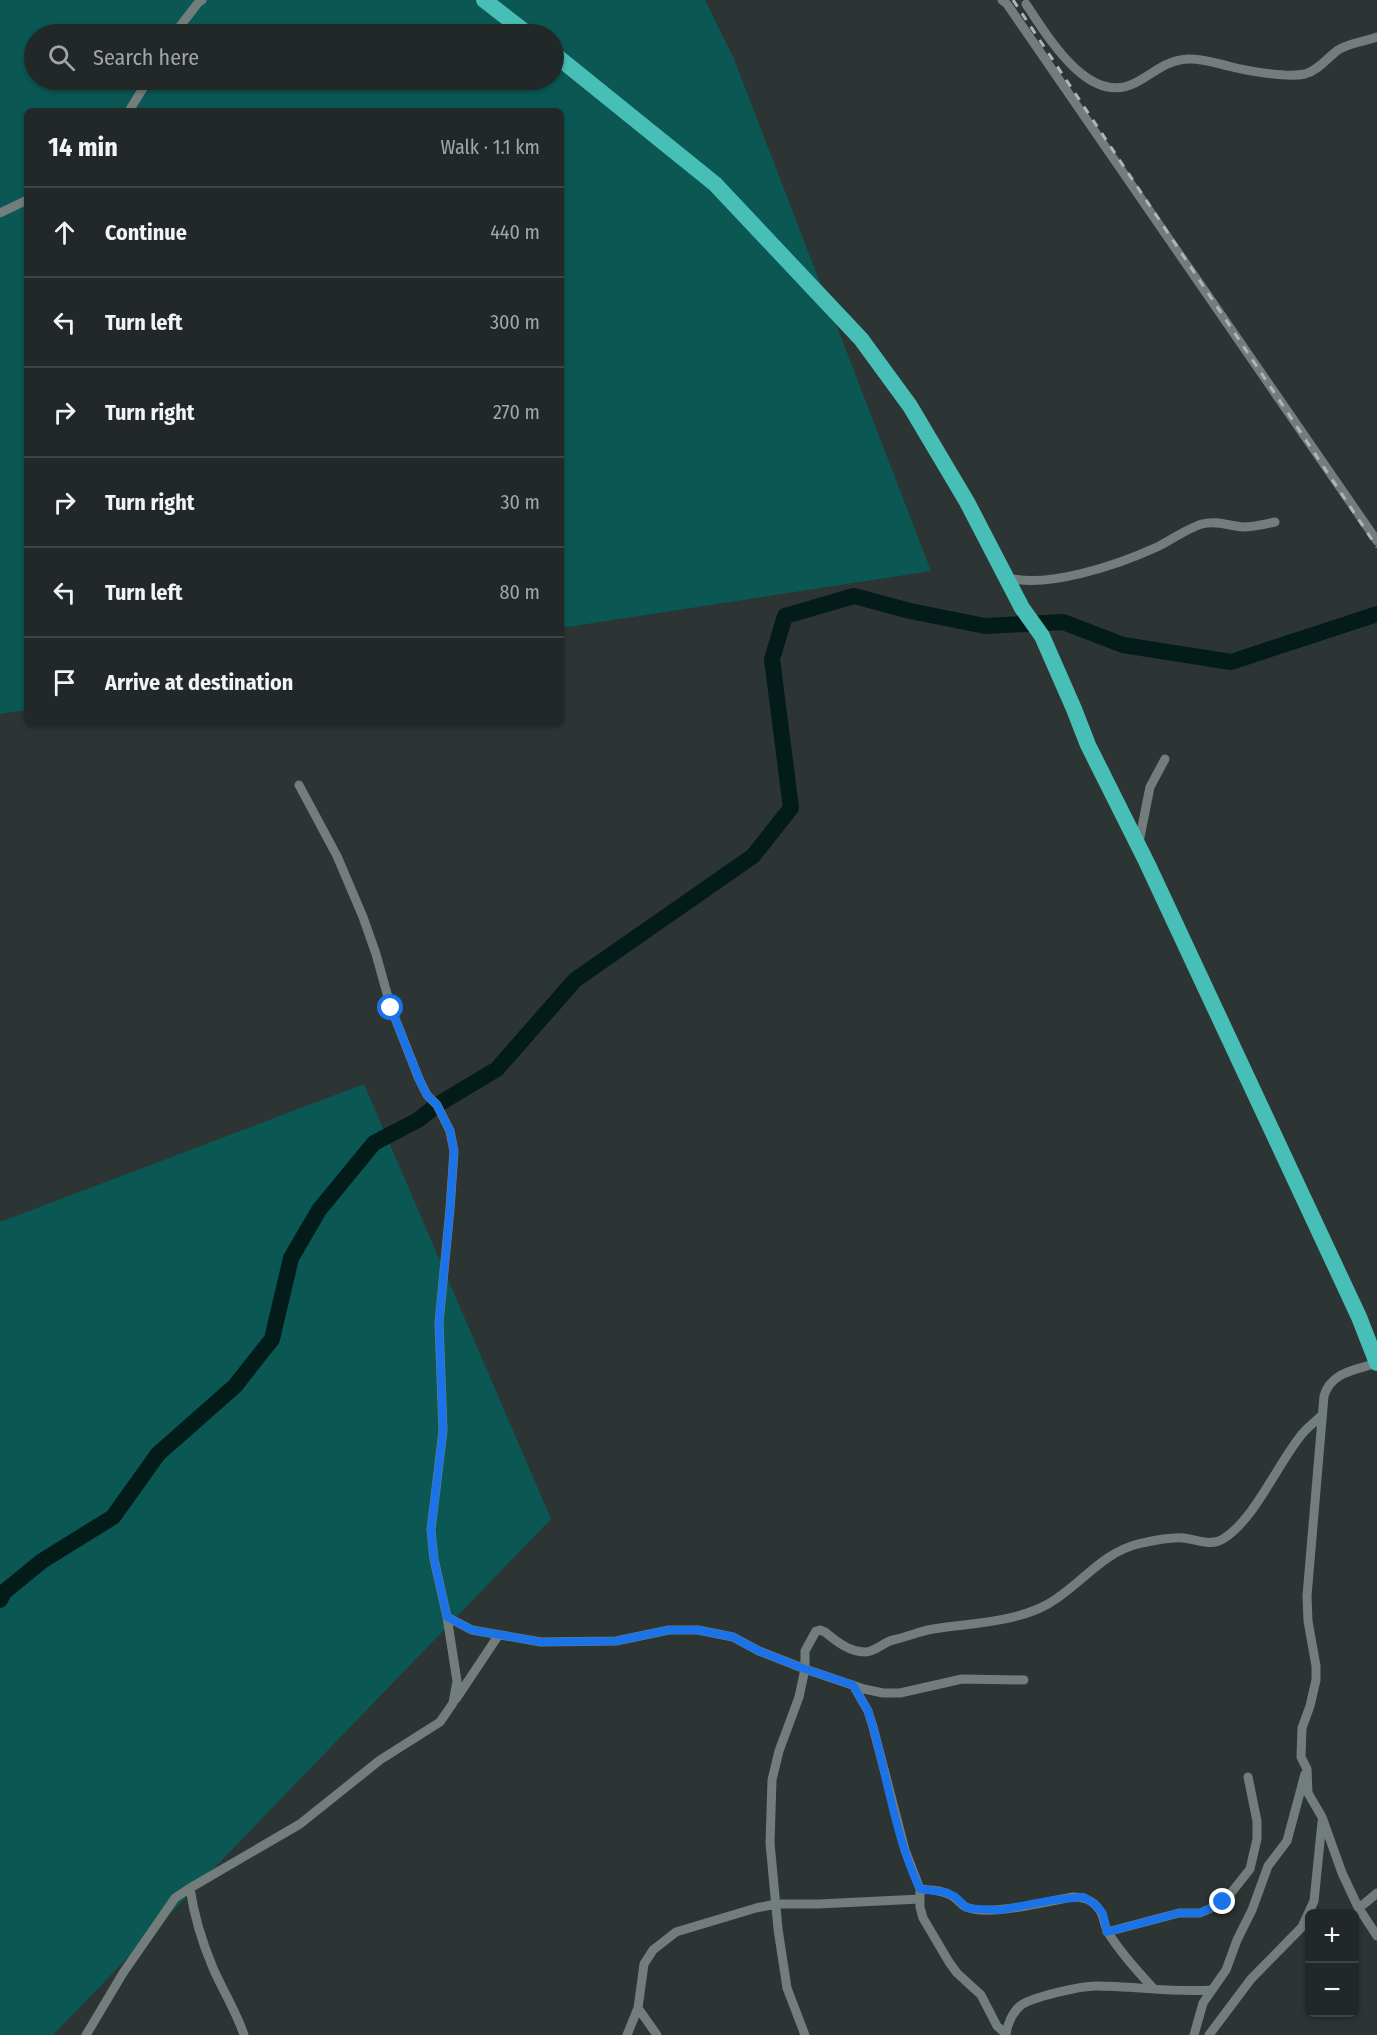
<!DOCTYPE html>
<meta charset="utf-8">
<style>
:root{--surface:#212827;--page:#29302f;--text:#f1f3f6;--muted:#a2a6a7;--line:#3e4444}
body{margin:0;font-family:"Fira Sans Condensed",sans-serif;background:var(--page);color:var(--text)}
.controls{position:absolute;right:18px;bottom:18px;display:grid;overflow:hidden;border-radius:9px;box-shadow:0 2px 4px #0004}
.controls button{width:54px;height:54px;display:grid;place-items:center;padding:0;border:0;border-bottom:2px solid var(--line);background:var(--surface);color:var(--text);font:30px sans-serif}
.stop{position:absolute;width:18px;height:18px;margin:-14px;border:4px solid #1a73e8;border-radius:50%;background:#fff}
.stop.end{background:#1a73e8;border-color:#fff;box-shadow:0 2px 6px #0008}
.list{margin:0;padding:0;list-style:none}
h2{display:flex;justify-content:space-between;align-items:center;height:78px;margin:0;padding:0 24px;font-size:26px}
h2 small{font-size:20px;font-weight:400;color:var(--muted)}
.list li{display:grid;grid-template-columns:39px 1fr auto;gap:18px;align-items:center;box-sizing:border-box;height:90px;padding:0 24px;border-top:2px solid var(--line)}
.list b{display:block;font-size:22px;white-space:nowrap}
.list em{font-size:20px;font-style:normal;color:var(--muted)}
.icon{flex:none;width:33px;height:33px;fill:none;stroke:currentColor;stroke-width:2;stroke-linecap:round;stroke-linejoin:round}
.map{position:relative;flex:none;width:1377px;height:2035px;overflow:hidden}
.search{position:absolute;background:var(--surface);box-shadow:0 2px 4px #0004;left:24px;top:24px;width:540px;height:66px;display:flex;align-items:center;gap:15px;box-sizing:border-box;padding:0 21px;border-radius:33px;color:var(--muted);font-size:22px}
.panel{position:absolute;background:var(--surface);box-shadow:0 2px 4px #0004;left:24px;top:108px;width:540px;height:618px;border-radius:9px}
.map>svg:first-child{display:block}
.green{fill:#0a5753;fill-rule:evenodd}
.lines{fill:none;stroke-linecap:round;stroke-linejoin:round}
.river{stroke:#031b19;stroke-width:16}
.street{stroke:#737d7c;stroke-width:9}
.highway{stroke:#47beb6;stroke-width:16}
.rail{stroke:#afb5b4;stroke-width:3;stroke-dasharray:8 8;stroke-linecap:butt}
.route{stroke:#1a73e8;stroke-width:8}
</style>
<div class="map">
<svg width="1377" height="2035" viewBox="0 0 1377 2035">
<rect width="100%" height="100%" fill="#2c3534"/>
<path class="green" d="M0,0H705L734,59L931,571L561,628V111H27V710L0,714ZM34,34H554V80H34Z
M364,1084L551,1519L53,2035H0V1222Z"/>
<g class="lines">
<path class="river" d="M0,1600L4,1592L42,1561L113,1517L158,1454L235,1386L272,1339L291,1258L319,1210L374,1143L418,1120L437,1105L497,1069L575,980L753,856L791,808L772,659L785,616L854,596L910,611L985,626L1063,622L1123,645L1231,662L1377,614"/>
<path class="street" d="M1002,0L1007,4L1377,541
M1026,4C1047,35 1088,107 1135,83C1155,73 1163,61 1188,59C1201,58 1215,63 1228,66C1247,71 1287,78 1305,74C1319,70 1327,58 1338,50C1351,42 1364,42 1377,37
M174,34L198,3L202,0
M129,111L148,80
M0,213L27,200
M1006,577C1045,590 1120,564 1157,547C1171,540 1188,528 1202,524C1216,520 1230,526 1243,527C1254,527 1265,524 1275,522
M1139,842L1150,787L1165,759
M1377,1363C1355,1370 1331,1372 1324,1396L1307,1596L1308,1621L1316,1666V1680L1310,1706L1302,1728L1301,1757L1307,1769L1308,1793L1322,1817L1342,1873L1358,1907L1377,1936
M447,1617L472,1630L541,1642L616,1641L669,1630H698L733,1637L759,1651L805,1669L864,1689L883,1693H900L962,1679L1024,1680
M853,1685L868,1711L873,1727L905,1850L920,1889V1907L923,1918L949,1962L957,1973L981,1995L997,2026L1006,2034
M456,1699L498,1636
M190,1888C194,1916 202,1942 213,1968C223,1991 236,2011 244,2035
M920,1889C931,1890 942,1890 952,1896C957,1898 961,1905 966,1907C988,1917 1048,1901 1073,1897C1083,1897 1091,1899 1098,1908C1105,1915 1103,1925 1109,1934C1121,1953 1138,1972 1154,1989
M1358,1907L1364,1904L1377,1893
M1107,1932L1179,1913H1200L1216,1906L1231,1893L1250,1869L1257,1839V1821L1248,1777
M638,2008L657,2035
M86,2035L123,1973L175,1898L190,1888L300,1824L380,1760L440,1722L453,1703L457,1681L447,1617L434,1559L431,1530L443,1431L439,1323L450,1209L454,1151L450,1131L437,1105L427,1095L419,1079L391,1008L376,954L363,917L337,856L299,785
M627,2035L638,2008L644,1964L653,1950L676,1932L756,1908L776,1904H819L920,1899
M805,2035L787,1988L778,1929L770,1843L772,1780L779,1751L799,1697L805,1669V1651L816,1631L820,1630L825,1632C836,1641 849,1652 865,1652C875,1652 884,1642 893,1640C907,1637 920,1631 933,1629C970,1623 1014,1623 1048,1604C1080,1586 1101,1553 1138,1544C1151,1541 1170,1537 1183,1538C1196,1539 1210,1547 1223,1539C1253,1521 1277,1466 1299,1438C1305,1429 1314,1423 1321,1416
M1006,2035C1007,2025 1012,2013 1020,2006C1031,1997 1081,1986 1096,1986C1135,1986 1173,1993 1212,1990L1226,1970L1237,1940L1252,1910L1268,1866L1287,1841L1305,1774
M1194,2035L1203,2003L1212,1990
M1209,2035L1251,1979L1302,1927L1314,1901L1322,1822"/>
<path class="highway" d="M484,0L528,34
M554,54L715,184L861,339L910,406L967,502L1022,608L1042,636L1074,709L1088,745L1147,863L1359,1317L1377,1363"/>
<path class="rail" d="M1013,0L1377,547"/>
</g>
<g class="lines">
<path class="route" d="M391,1008L419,1079L427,1095L437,1105L450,1131L454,1151L450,1209L439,1323L443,1431L431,1530L434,1559L447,1617L472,1630L541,1642L616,1641L669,1630H698L733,1637L759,1651L805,1669L853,1685L868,1711L873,1727C887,1777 897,1843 920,1889L944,1892L954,1896L967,1908L978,1909L1000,1910L1053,1900L1084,1897L1097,1906L1103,1914L1107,1932L1179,1913H1200L1223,1902"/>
</g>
</svg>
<div class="controls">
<button>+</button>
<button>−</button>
</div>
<div class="stop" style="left:391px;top:1008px"></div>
<div class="stop end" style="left:1223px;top:1902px"></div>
<div class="search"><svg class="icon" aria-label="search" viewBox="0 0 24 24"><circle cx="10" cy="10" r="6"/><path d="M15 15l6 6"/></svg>Search here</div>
<section class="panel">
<h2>14 min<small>Walk · 1.1 km</small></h2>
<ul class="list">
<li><svg class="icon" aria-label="ahead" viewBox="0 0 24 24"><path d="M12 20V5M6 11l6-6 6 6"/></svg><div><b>Continue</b></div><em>440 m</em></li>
<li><svg class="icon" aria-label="left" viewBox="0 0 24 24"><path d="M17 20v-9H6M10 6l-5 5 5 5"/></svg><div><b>Turn left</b></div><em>300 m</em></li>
<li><svg class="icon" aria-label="right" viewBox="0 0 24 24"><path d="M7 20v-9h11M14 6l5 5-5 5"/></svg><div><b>Turn right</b></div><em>270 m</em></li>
<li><svg class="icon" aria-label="right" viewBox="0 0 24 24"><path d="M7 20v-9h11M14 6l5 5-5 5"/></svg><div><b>Turn right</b></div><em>30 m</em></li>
<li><svg class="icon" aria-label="left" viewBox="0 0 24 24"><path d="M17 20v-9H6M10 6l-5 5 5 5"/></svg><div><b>Turn left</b></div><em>80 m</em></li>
<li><svg class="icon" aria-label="arrive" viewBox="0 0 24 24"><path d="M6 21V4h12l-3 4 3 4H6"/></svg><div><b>Arrive at destination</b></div></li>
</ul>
</section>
</div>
